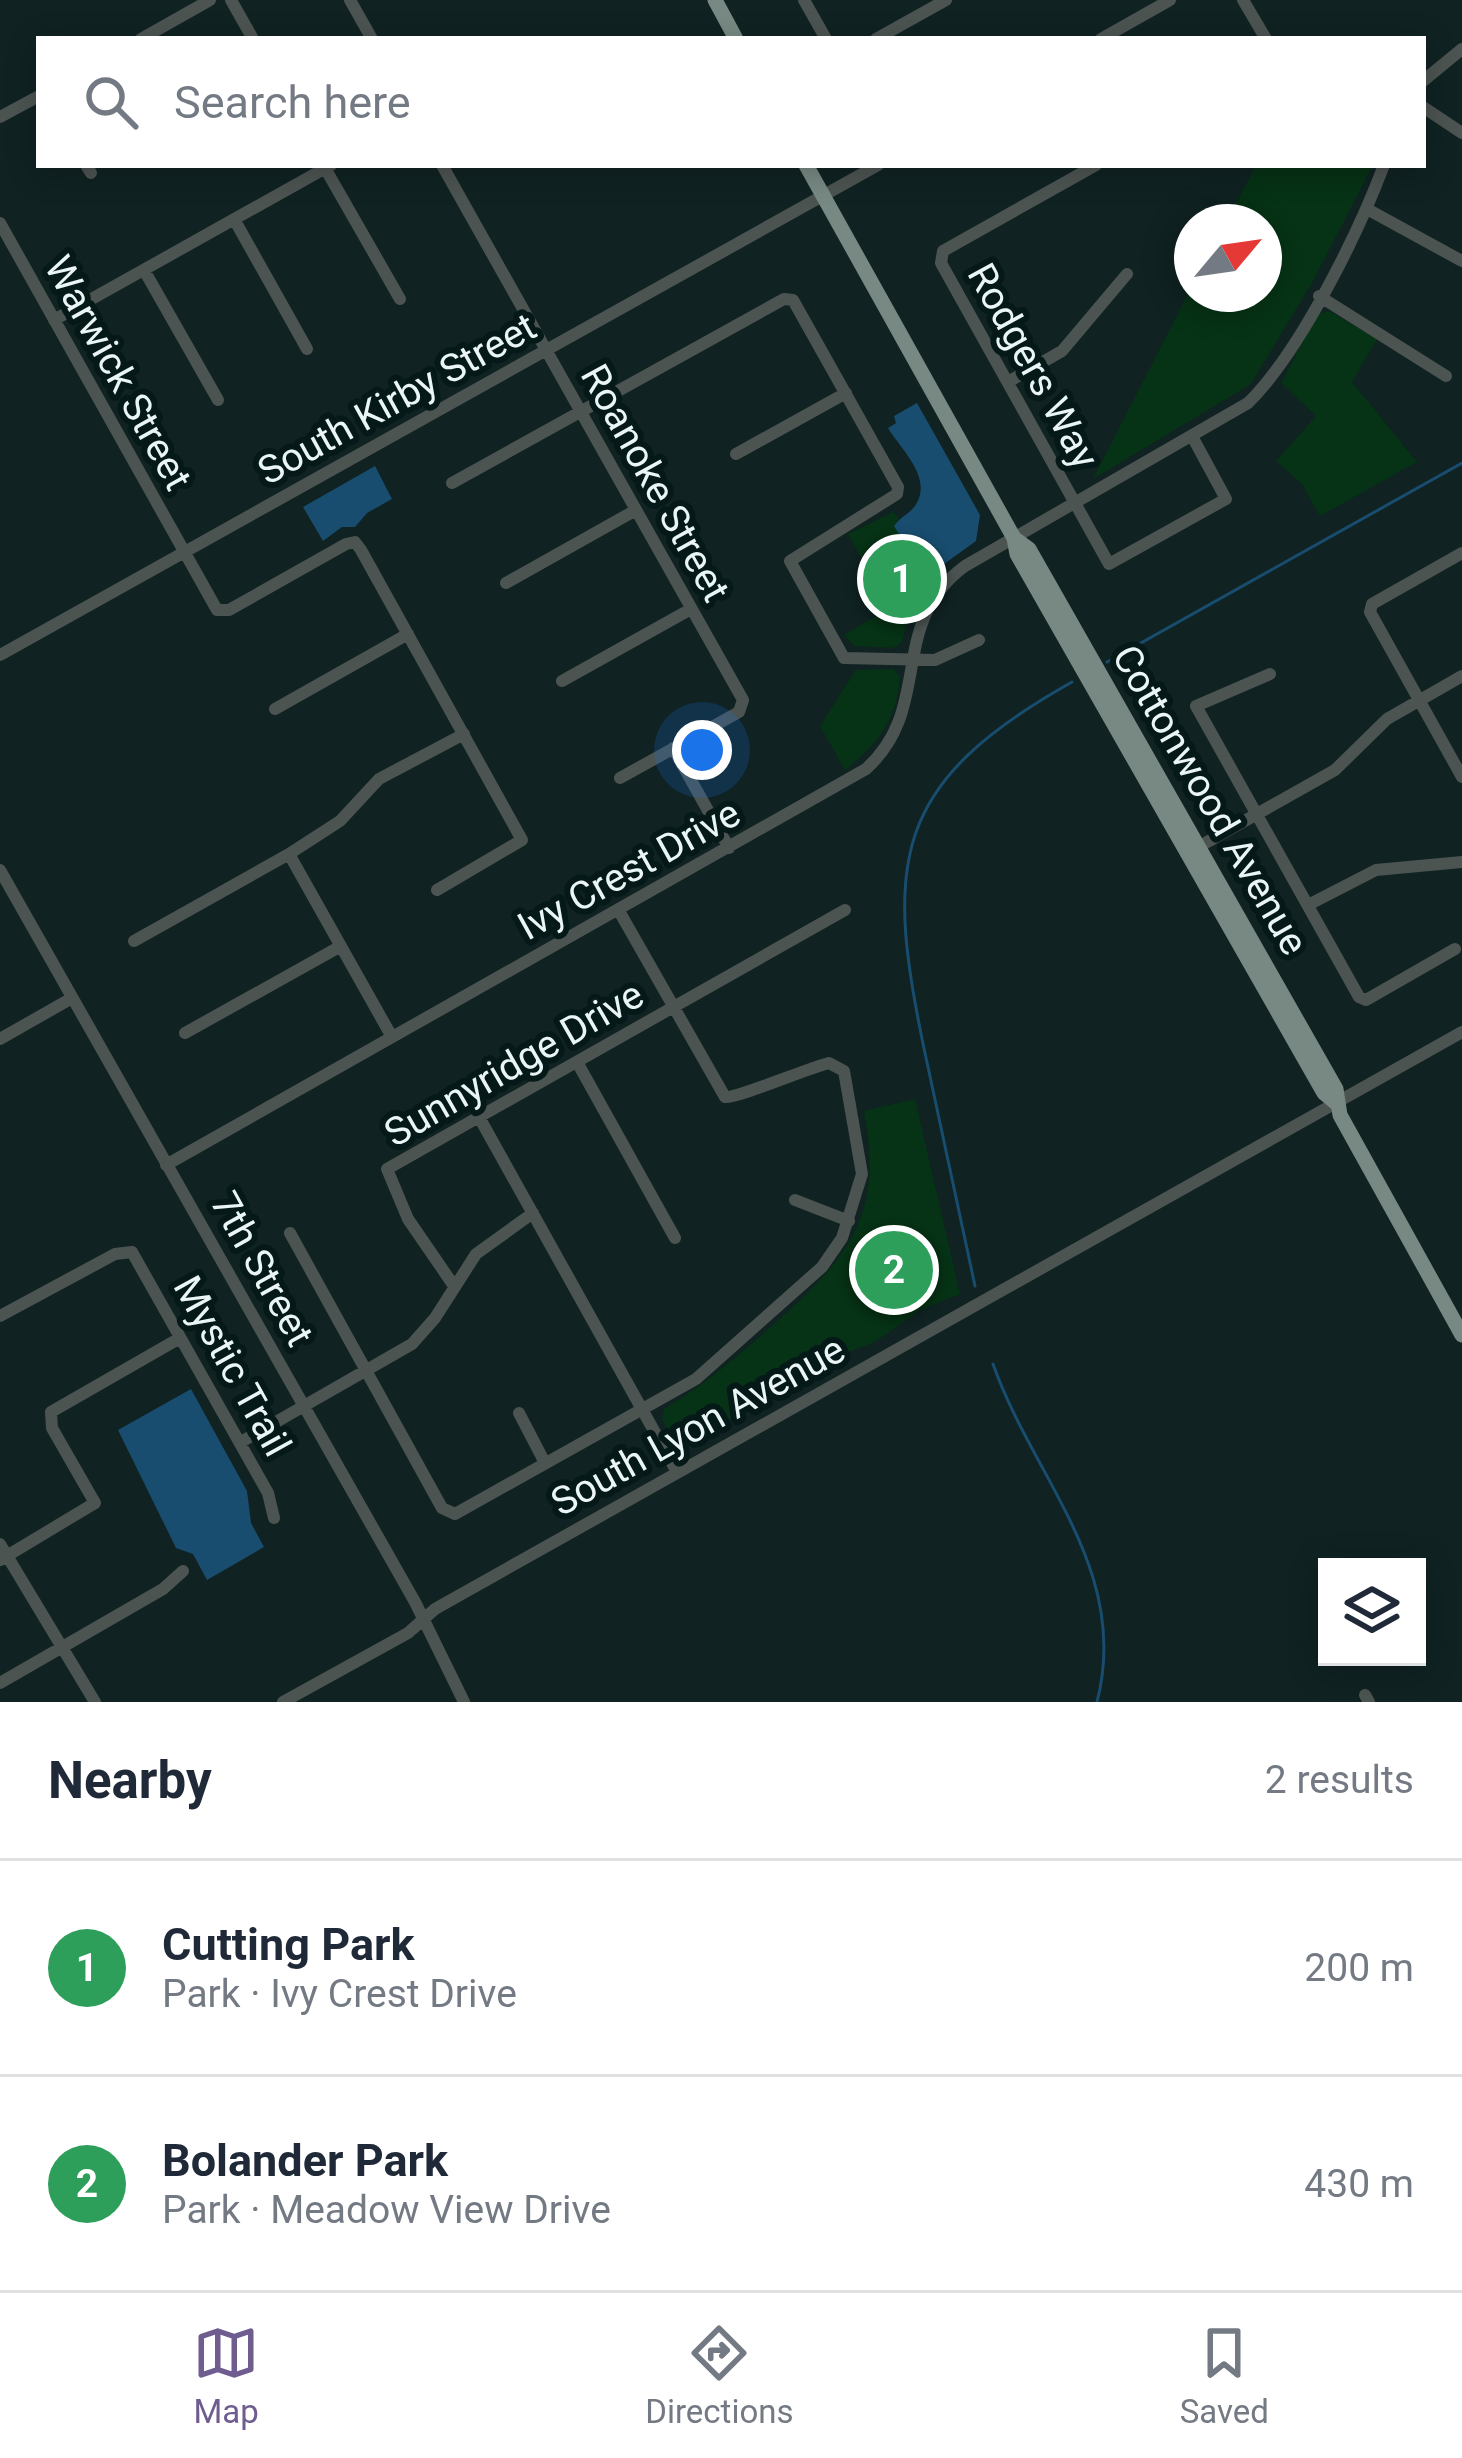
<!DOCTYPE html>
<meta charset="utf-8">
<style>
:root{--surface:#fff;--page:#f2f2f3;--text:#1f2937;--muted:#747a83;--line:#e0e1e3;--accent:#705d90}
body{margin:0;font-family:Roboto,sans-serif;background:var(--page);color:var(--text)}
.controls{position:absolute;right:36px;bottom:36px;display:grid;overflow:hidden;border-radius:0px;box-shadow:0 6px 30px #0003}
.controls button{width:108px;height:108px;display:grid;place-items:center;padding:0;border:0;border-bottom:3px solid var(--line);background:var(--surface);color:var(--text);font:60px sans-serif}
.compass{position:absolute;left:1174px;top:204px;width:108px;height:108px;border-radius:50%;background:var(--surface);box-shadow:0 6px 30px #0003;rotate:61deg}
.you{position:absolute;left:702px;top:750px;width:42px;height:42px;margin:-30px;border:9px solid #fff;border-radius:50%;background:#1a73e8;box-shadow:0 0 0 18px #1a73e833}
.badge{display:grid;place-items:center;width:78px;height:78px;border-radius:50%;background:var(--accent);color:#fff;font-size:39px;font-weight:700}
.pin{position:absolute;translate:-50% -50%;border:6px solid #fff;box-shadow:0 3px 12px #0006}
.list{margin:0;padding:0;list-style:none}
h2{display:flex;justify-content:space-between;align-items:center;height:156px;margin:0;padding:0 48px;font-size:51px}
h2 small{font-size:39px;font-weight:400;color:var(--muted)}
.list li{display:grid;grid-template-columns:78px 1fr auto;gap:36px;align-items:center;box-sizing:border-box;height:216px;padding:0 48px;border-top:3px solid var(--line)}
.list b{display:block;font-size:45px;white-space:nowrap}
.list p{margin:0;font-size:39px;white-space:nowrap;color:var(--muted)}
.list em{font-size:39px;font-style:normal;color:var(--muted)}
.icon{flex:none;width:66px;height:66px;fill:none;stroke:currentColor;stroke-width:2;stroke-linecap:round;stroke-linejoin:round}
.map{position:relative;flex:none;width:1462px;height:1702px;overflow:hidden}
.search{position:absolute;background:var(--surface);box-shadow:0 6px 30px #0003;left:36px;right:36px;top:36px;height:132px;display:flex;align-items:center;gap:30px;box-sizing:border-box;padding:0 42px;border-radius:0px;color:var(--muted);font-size:45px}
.sheet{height:588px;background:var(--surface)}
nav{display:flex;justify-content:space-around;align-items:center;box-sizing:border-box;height:168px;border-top:3px solid var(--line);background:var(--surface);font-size:33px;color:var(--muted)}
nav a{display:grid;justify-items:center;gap:6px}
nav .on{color:var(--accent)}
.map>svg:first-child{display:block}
.green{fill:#063215}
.water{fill:#184d6f}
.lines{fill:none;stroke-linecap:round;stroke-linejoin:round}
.stream{stroke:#184d6f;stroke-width:3}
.minor{stroke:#4c5451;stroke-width:12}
.major{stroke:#788983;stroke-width:15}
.labels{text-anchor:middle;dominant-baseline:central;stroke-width:12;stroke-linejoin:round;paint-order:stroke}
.street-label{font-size:39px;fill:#eaf6f6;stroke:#061919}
</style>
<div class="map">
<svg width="1462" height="1702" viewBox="0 0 1462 1702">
<rect width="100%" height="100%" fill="#102222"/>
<path class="green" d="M1256,165H1373L1312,283L1251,384L1093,479L1192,286V294H1264V222H1227Z
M1329,311L1377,339L1352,382L1417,462L1320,516L1302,484L1276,461L1316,416L1281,383L1317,315Z
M893,512L899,518L895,527L921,569L936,574L910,611L902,642L895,648L854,646L844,635L880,614L879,591L848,534Z
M893,669L900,676C898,719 877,745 845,770L820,726L856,670Z
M915,1099L960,1294L920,1310L875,1342L843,1354L706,1433L691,1448L676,1444L662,1419L664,1409C705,1385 738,1356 774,1324C849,1257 884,1216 864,1111Z"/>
<path class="water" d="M917,403L980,515L976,541L933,572L921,570L894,526C900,517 909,514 915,506C934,478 901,450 888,428L896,423L894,416Z
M375,466L392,499L367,513L355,527H342L323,541L303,507Z
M191,1389L247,1491L251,1523L264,1547L207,1580L193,1554L176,1548L118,1430Z"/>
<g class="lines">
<path class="stream" d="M1107,662L1462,463
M975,1286C958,1208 942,1131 925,1053C884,861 892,783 1072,682
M993,1364C1033,1478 1131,1570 1097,1702"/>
<path class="minor" d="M231,0L253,39
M350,0L372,39
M804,0L826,39
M1243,0L1266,39
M141,39L210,0
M876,39L946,0
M1101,39L1170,0
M1423,81L1462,49
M1423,107L1462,133
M0,117L39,96
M86,165L91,173
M442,165L743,700L739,712L620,778
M1096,165L943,251L941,263L1109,564L1226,499L1193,438
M325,168L400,299
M1367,209L1462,261
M234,219L307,349
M0,223L217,610H229L346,544L355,542L361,550L522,840L437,890
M144,270L218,400
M1319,296L1446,376
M54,320L331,165
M1008,382L1062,351L1127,274
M736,454L846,393
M452,483L784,299L793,300L898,487L897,494L790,561L844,658L935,660L979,640
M1462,553L1372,604L1370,612L1462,777
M506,583L636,510
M0,655L878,165
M1270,674L1196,706L1359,997L1366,1000L1455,949
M562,681L691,609
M275,709L408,634
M673,748L729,848
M1193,850L1335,770L1387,719L1462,676
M289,854L392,1037
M0,870L415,1602L464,1702
M1308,905L1376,870L1462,862
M134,941L289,854L340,821L379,779L464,734
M185,1033L341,946
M0,1039L72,998
M577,1062L675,1238
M479,1117L677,1472
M166,1165L866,769C935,707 886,624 965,566L1248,403C1300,352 1358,234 1384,165
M795,1200L849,1221
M290,1233L442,1508L455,1514L696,1379L822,1267L842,1238L862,1174L844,1071L829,1063C808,1068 736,1099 725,1097L619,911
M454,1286L408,1219L387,1169L845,910
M0,1316L115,1254L132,1252L268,1493L274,1518
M519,1413L545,1463
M241,1442L412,1344L435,1318L476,1254L533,1213
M0,1544L95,1702
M0,1560L95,1503L52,1428L51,1412L180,1338
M0,1683L163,1589L183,1571
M1365,1695L1369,1702
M283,1702L408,1633L435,1609L1462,1032"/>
<path class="major" d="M715,0L736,39
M806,165L1014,538L1017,554L1324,1093L1336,1103
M1014,538L1029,549L1336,1089L1340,1115L1462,1335"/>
</g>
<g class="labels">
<g class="street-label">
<text transform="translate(1033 366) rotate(61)">Rodgers Way</text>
<text transform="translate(118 373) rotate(61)">Warwick Street</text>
<text transform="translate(397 399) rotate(-29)">South Kirby Street</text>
<text transform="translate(655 483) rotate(61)">Roanoke Street</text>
<text transform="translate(1210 800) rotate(60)">Cottonwood Avenue</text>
<text transform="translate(629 870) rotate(-29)">Ivy Crest Drive</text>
<text transform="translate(514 1064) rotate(-30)">Sunnyridge Drive</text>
<text transform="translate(262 1269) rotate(61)">7th Street</text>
<text transform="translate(232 1366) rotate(61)">Mystic Trail</text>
<text transform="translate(698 1426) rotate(-29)">South Lyon Avenue</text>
</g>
</g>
</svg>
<div class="controls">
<button><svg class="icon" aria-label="layers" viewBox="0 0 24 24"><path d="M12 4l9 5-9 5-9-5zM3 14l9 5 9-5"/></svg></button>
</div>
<svg class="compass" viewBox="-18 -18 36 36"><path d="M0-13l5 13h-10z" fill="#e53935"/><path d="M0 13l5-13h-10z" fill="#747a83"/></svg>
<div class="you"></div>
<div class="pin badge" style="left:902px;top:579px;background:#2e9e5b">1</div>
<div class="pin badge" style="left:894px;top:1270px;background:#2e9e5b">2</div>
<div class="search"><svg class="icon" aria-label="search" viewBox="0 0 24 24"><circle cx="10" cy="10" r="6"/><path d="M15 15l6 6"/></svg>Search here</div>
</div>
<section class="sheet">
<h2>Nearby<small>2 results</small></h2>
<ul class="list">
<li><span class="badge" style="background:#2e9e5b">1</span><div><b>Cutting Park</b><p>Park · Ivy Crest Drive</p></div><em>200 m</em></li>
<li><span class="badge" style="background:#2e9e5b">2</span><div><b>Bolander Park</b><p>Park · Meadow View Drive</p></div><em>430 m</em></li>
</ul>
</section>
<nav>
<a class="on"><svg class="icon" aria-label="map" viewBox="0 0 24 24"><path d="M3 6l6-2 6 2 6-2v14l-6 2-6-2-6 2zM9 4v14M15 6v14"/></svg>Map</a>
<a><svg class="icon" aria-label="directions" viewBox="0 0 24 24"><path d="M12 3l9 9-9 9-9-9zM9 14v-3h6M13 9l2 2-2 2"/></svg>Directions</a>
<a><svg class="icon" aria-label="saved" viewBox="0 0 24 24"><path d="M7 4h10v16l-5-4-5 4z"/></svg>Saved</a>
</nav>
